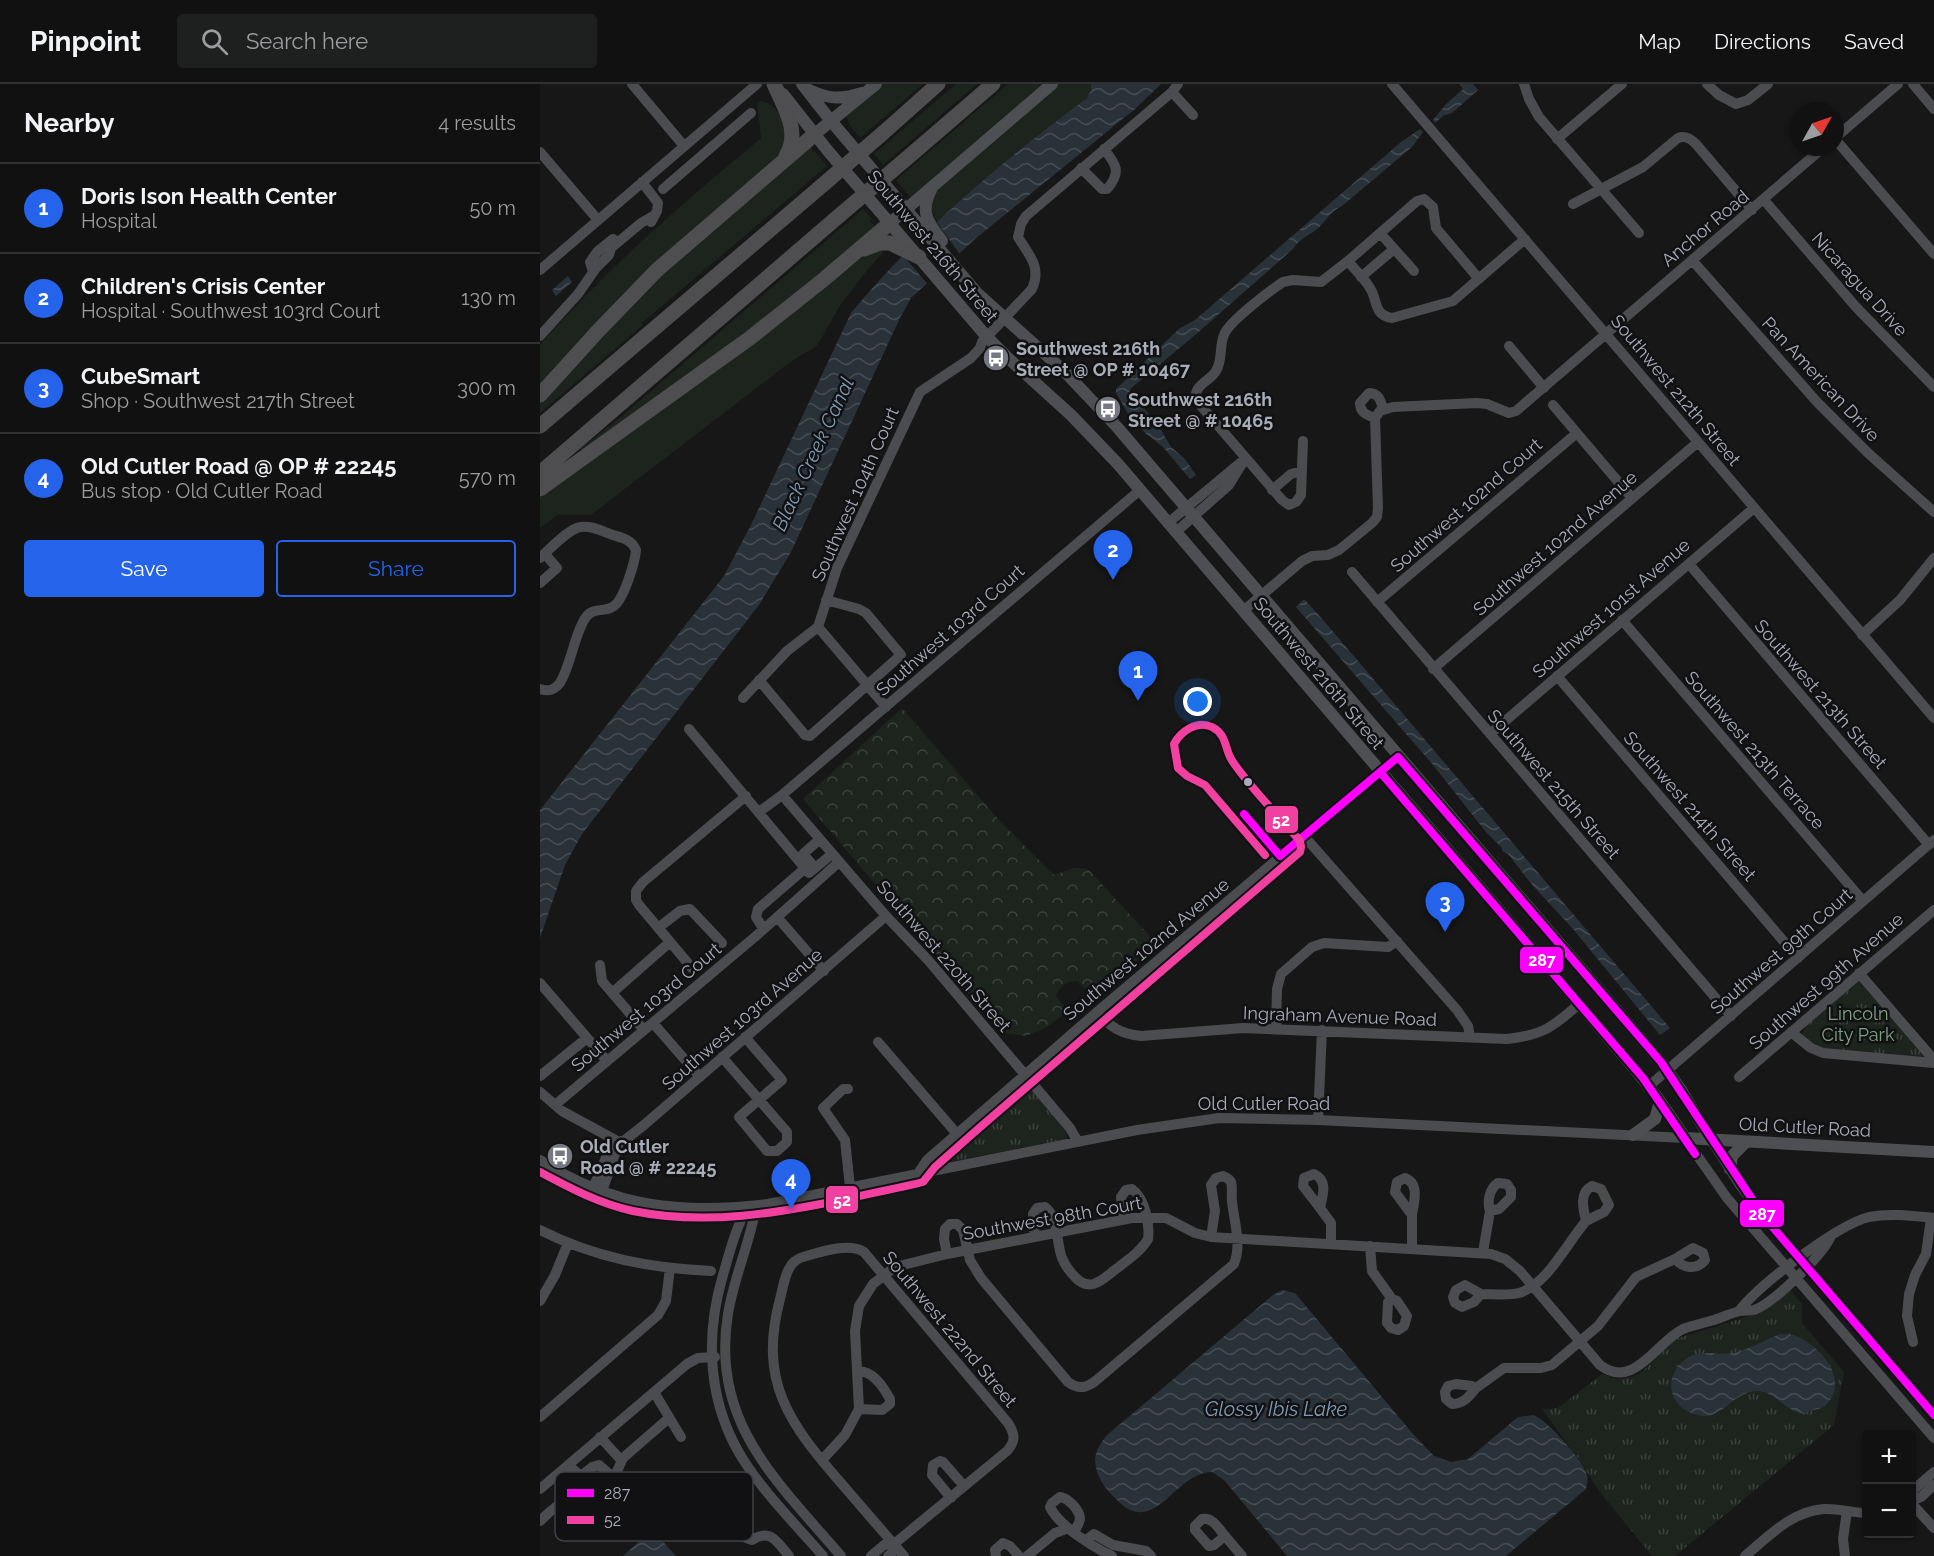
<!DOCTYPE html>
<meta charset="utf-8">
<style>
:root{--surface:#111;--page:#1e1f1f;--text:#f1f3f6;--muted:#9c9d9f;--line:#303131;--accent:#2563eb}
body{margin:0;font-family:Raleway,sans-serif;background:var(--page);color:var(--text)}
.controls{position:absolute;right:18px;bottom:18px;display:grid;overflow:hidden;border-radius:6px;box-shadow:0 2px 4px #0004}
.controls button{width:54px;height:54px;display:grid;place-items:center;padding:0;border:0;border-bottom:2px solid var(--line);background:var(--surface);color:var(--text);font:30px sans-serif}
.compass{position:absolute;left:1250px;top:18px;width:54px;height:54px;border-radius:50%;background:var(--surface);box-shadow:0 2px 4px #0004;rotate:50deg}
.you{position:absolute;left:658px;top:618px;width:21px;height:21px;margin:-15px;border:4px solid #fff;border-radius:50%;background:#1a73e8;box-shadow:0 0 0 9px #1a73e833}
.badge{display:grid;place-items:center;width:39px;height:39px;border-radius:50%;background:var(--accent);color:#fff;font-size:20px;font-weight:700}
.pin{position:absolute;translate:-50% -50px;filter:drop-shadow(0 2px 3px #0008)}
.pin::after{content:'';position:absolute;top:32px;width:21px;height:18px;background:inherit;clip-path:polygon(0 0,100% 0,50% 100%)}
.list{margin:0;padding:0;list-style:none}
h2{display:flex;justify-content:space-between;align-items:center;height:78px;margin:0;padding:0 24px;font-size:26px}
h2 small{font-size:20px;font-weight:400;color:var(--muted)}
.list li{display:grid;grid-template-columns:39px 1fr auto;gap:18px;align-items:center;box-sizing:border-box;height:90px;padding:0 24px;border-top:2px solid var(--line)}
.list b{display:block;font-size:22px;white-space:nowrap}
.list p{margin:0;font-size:20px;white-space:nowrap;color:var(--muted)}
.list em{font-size:20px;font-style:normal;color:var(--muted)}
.actions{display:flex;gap:12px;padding:18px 24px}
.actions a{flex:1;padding:14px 0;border:2px solid var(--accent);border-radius:6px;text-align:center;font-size:21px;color:var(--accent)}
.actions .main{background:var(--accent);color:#fff}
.icon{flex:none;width:33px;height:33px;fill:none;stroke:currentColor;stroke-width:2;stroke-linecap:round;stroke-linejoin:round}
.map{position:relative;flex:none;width:1394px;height:1472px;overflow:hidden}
header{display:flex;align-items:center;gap:36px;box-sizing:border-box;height:84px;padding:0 30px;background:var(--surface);border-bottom:2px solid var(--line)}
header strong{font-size:28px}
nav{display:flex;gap:33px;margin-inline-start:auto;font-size:21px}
.search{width:420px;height:54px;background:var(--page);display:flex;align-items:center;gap:15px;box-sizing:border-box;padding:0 21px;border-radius:6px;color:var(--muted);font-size:22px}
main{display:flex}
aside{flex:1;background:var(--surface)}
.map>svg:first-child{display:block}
.green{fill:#1d241e}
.forest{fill:url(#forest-crowns)}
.park{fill:url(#park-tufts)}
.water{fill:url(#water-waves)}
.pier{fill:#171717}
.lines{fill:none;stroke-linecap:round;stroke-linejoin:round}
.minor{stroke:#4b4c50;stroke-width:10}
.major{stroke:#4d4f52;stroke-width:12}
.highway{stroke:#4e4e51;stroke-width:15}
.highway-bridge{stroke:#4e4e51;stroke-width:15}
.bus-1-casing{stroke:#111113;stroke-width:12}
.bus-2-casing{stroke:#111113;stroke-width:12}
.bus-1{stroke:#f0f;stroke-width:8}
.bus-2{stroke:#f240a1;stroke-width:8}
.bus-dot{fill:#a8adb8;stroke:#111113;stroke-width:2}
.labels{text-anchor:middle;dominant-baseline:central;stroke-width:5;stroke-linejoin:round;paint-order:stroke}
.street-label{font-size:18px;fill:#a8adb8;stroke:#111113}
.poi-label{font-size:18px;font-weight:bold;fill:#a8adb8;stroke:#111113;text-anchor:start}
.park-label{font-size:18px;fill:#7fa381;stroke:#111113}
.water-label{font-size:20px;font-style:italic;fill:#7f9bb3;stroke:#111113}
.key{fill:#111113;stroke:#3e4045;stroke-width:1.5}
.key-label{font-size:16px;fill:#a8adb8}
.line-badge{stroke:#111113;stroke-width:2}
.badge-label{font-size:16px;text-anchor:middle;font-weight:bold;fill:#fff}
</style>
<header>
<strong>Pinpoint</strong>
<div class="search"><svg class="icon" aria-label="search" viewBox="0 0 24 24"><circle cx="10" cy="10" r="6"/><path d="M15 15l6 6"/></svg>Search here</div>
<nav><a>Map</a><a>Directions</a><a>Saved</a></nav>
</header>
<main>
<aside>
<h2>Nearby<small>4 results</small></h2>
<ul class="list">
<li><span class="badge">1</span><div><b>Doris Ison Health Center</b><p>Hospital</p></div><em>50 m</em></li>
<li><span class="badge">2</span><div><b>Children's Crisis Center</b><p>Hospital · Southwest 103rd Court</p></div><em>130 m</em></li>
<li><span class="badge">3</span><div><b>CubeSmart</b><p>Shop · Southwest 217th Street</p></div><em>300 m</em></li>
<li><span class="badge">4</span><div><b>Old Cutler Road @ OP # 22245</b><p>Bus stop · Old Cutler Road</p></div><em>570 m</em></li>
</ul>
<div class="actions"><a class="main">Save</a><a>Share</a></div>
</aside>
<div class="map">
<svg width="1394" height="1472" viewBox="0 0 1394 1472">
<defs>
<pattern id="forest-crowns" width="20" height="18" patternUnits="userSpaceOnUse" patternTransform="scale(1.5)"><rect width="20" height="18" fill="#1d241e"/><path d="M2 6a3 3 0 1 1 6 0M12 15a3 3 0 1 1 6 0" fill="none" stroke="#3b413d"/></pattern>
<pattern id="park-tufts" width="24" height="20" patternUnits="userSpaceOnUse" patternTransform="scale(1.5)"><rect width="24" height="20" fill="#1d241e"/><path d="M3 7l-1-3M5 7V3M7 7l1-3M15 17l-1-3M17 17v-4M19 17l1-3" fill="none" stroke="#3b413d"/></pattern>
<pattern id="water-waves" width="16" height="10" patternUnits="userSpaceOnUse" patternTransform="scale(1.5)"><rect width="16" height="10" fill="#2a3239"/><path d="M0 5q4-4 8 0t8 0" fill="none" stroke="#464d54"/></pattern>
</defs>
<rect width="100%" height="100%" fill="#171717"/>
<path class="green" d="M344,0H383L320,54L310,42L306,31Z
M416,0H437L343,81L334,70Z
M468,0H506L371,114L356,96Z
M519,0H551V6L547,14L439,101L398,139L391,125L395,106Z
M220,17C232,17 244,33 243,43H245L246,65L0,305V261C66,185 143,119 221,54L217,18Z
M269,64H272V69L275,67L287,82L102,239L103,241L0,329V315L83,223Z
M323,125L335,138L331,136L330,137L335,143L239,228L43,368L40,365L81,333Z
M344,164L342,170L328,185L299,223L277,262L253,276L51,431H18L0,444V412L278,207L328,168Z"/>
<path class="forest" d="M362,624L459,736L514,791L534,784L548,785L617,860L553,913L537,897C527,897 519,903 516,912L528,927L507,943L486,952L462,949L263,715Z"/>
<path class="park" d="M1319,897L1389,974L1283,967L1262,951L1266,941L1316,898Z
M481,1001H486L491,1004L526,1045L527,1055L397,1080L395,1076Z
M1250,1206L1262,1220V1239L1304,1288L1294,1341L1135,1472H1112L1059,1407L1042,1380L1002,1325L1018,1324L1062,1290L1077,1295L1095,1292L1102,1288L1135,1255L1219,1229Z"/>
<path class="water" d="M551,0H621L595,25L435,155L371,214L360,234L251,468L219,521L42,750L25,781L0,854V726L184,492L211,441L311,229C377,149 465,75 547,14L551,6Z
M919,0H933L938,6L912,29L903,32L895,39L893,36L906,20L923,5Z
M880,45L883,48L872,63L802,122C790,127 786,138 776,146C768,152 759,155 753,165L654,252L590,305L591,310L617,339L631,363L645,375L656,391L650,395L623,363L605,349L590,333L576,309V305L640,244L655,236L861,58Z
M28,192L32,198L16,212L12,206Z
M763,516H765L784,537L1130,944L1120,951L1033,845L993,802L968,770L962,767V764L946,748L893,681L762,530L756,523Z
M742,1206L755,1209L760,1215L873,1350L894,1372L911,1378L928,1375L978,1333L994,1331C1009,1338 1042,1375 1047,1391C1048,1396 1047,1400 1046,1405L966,1472H747L685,1397L672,1388C635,1388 614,1455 577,1416C570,1409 561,1400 558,1390C552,1374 556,1366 566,1352L721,1221L733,1211Z
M1240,1250C1246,1250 1252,1250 1258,1253C1282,1264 1310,1296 1286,1321C1280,1327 1272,1324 1265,1330C1243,1327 1235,1306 1216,1307C1195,1308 1181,1334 1164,1332C1153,1331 1142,1326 1136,1317C1124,1299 1136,1276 1156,1270C1170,1267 1184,1272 1197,1268C1212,1264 1225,1256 1240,1250Z
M108,1449L117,1451L136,1472H83Z"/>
<path class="pier" d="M396,137L421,172L389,202L362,170Z"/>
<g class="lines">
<path class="minor" d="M92,0L144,62
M852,0L1394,634
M984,0L989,15L999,33L1099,149
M1167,0L1179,11L1196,20L1208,16L1228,0
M1373,0L1394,25
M632,8L653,31
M1295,54L1358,0
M1017,55L1082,0
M1295,55L1394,170
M0,68L58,136
M541,84L562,105H567C582,88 576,80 564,65
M102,98L118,119L117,127L111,138
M123,105L211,29
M1224,116L1316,223L1394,303
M1033,120L1103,83L1138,54C1145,51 1151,55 1156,60L1212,126
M840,149L874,187
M1152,176L1277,318L1328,369L1394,428
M808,177L877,117L884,115L893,123L896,144L939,195
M0,186L217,0
M53,188L50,178L57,168L73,155
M821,193L854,165
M0,252L38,210L56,184L69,171L71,164L101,139L113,132
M969,262L1004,304
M1013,321L1092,414
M835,334C827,331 820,329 820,319L829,309C839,309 841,317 843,325
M763,357L761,411L756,418L749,421L742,416L656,316C653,301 669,298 676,287C683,276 679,262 684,251C688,238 731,206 743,198L753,196L781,198L808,177C815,186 824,194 830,204C838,216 833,231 852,234L913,217L985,155
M732,406L751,390L762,387
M628,439L700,379
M636,448L689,401L705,375
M0,474C9,466 29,444 41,443C51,441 64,448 73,451C83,454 92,456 96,466C95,478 84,515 74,522C64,530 52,520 43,538C33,557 31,580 20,599C14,606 9,608 0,605
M1149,480L1389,761
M812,488L1191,932
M0,499L17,484L5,470
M837,518L1037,349
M703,527L762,477L772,472L788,471L799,466L832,439L837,433L838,424L835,334L840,327L853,323L937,319L947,320L969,329L976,327L1284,63
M1082,536L1323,817
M278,543L346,623
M1322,551L1360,516L1394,474
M893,585L1158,358
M1017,592L1258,874
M219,596L265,651L270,652L361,571L326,529L319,525L286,516
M203,614L247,567L278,543L297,484L380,308L431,274L440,264L442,258L492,205C502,183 489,171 478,153L481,140L486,132L632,8L638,0
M149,645L269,789L292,770
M950,650L1214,424
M242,711L346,832L388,876L530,1044L538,1058
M219,728L242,711L600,406
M764,752L917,926L928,942L930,953
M271,779L263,770L280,755
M237,833L284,887
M221,841L216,833L218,825L270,780
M118,844L140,827L150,825L182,859
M60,881L62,897L104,946
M152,884L99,821L96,816V807L103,798L206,712
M1319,889L1394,976
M0,899L67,977
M72,909L130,858
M557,928C570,943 581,950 601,952L703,944L967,955C1003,951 1013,943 1039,920
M113,939L160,993
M736,944L737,905L741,890L772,863L784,859L848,863L857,857
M1251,948L1271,964L1283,969L1394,979
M338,958L417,1050
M182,973L247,1048V1058L237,1067H227L199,1033L242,996L205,953
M0,992L47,954
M1199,993L1394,826
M1109,1002L1394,756
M308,1005H303L283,1024L305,1056L310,1103
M0,1008L22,1027L77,1057
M15,1021L216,852L299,778
M778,1036L782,946
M1172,1057L1200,1101L1224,1133L1394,1331
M0,1076C75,1124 142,1130 228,1120L597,1046L679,1034L778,1036L1145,1054L1187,1114L1394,1354
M379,1088L387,1076L557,928L858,673
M774,1090C788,1096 783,1111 780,1124L763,1102L764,1094Z
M865,1094C880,1100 874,1117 872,1131L855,1108L857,1098Z
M1052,1102L1061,1105L1069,1121L1064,1128L1046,1137C1043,1124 1039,1109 1052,1102Z
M53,1104L72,1060L85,1056L104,1041L346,832
M62,1107L78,1062L77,1057
M208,1122L214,1133L213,1137C206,1168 193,1198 188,1230C170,1338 237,1397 301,1472
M208,1122C196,1143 190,1167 183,1191C164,1255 168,1323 206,1380C228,1413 257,1442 283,1472
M780,1124L791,1139V1160
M0,1146C55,1174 110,1184 171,1187
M495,1153L493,1130L497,1124L505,1123C519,1133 516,1159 522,1174C525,1181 530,1188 535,1193C548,1207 559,1199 571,1189C583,1179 600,1169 608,1155C610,1140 605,1114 592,1105L586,1106L581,1113L584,1135
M830,1162L832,1187L852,1215
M872,1164V1131
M1153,1164L1163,1169L1165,1176C1156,1187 1143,1184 1135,1175Z
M943,1168L950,1127C947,1118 949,1105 958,1099L967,1100L971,1106V1113L959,1125L950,1127
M407,1170L404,1155L405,1145L410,1140H417L423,1146L430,1176L441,1194L528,1298C540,1307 549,1303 559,1294L694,1180C702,1160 694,1138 692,1117C691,1111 693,1104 691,1098C689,1094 687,1094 683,1092L676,1094L671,1101L675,1127L671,1153
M925,1201L941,1210L934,1218L922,1223L915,1219L913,1213L916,1206Z
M941,1210C953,1210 967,1212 979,1209C1008,1200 1027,1159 1046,1137
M852,1215L857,1217L867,1232L864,1242L858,1246L851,1244L847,1239L848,1218Z
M0,1217L15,1191L28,1159
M1199,1227C1220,1200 1297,1141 1329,1133C1350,1129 1373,1132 1394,1134
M1373,1258L1367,1232L1369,1210L1375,1191L1386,1170L1391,1134
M318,1287C333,1287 343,1302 350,1315V1320L342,1326L319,1325
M916,1300L932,1302L936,1304C929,1313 923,1320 912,1320L906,1315L905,1308L908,1302Z
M936,1304L964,1284H1001L1012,1281L1058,1242L1096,1193L1135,1175
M114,1308L141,1353
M0,1333L118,1231L126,1217L130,1184
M60,1353L81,1376
M282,1376L305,1351L319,1325L315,1247L319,1222L333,1200L355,1183L407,1170L592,1134H626L655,1149L671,1153L951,1170L965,1175L980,1187L1060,1281C1094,1307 1116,1258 1143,1245C1153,1241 1164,1239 1174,1236C1183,1233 1192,1229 1200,1227C1205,1226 1210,1227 1214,1226C1234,1219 1281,1172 1290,1154
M28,1381L41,1392L52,1383L59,1381L74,1394
M126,1400L152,1430L160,1431L175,1419
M0,1405L147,1280L158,1274L175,1273
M1372,1411L1373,1406L1394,1388
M411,1414L392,1391L393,1381L400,1377L403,1378L424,1402
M141,1416L155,1404H163L204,1453L212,1456C231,1444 237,1458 249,1472
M1372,1417L1381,1413L1394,1401
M1372,1420L1394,1444
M42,1423L63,1448
M662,1435C673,1433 679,1445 685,1452L674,1461L669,1462L655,1446V1442Z
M0,1437C12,1426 27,1408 42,1423L74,1394L83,1374L129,1334
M534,1448C536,1444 540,1439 540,1434C539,1425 528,1414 520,1413L512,1419L510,1423C519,1442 553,1463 572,1472
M685,1452L702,1472
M546,1456L554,1450L573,1461L606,1467L611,1472
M331,1472L344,1461L354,1460
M348,1472L352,1469L354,1460L467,1367C476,1357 475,1350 468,1339L324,1168C309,1158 280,1168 263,1173C246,1177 244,1200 240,1215C218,1298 249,1339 301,1399C322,1423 343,1448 364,1472
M456,1472L455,1466L463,1459L470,1462L479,1472
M487,1472L515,1449L526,1445
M1205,1472C1229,1452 1252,1427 1284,1425C1298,1424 1312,1429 1326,1429
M1305,1472L1303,1455L1307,1427"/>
<path class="major" d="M262,0L291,37L437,209L524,287L577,343L1121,978L1141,1006L1172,1057
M267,5C287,15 300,16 322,9
M243,10L288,67L447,253L468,274L531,331L578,380L1094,984L1117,1013L1145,1054L1394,1068
M275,50L336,0
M391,106C379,129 389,139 402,157
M350,139L512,0
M1093,1051L1115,1035L1120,1018
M1190,1085L1192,1072L1206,1058"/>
<path class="highway" d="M234,0C244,23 261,48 246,72
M343,49L398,0
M366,75L453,0
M324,165L340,159H350L379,173
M0,311L58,247L117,186L275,50
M0,342L278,105
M0,389L300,131
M0,405L210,254L283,196L350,139"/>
<path class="highway-bridge" d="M278,105L343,49
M300,131L366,75"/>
<defs>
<path id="bus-1" d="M840,688L1103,994L1155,1070
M704,730L740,772L858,673L1121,978L1224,1133L1394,1331"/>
<path id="bus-2" d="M0,1088C30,1104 60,1120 93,1127C166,1142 239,1129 311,1114C335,1108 360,1104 383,1098L395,1083L438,1045L760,768L761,763L760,757C738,731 712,706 693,678C684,666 688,651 672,643C657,636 641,647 634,660L638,684L647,692L665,701L725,771"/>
</defs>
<use href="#bus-1" class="bus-1-casing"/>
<use href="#bus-2" class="bus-2-casing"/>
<use href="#bus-1" class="bus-1"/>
<use href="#bus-2" class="bus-2"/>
</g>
<defs>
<symbol id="bus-disc" viewBox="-11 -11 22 22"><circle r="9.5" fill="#757880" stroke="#111113"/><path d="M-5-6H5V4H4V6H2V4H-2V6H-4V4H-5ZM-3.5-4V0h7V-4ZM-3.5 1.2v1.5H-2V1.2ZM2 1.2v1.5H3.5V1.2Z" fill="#fff"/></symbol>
</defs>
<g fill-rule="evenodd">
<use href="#bus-disc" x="441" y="259" width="30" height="30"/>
<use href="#bus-disc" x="553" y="310" width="30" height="30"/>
<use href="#bus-disc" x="5" y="1057" width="30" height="30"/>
</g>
<circle class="bus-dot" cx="708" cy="698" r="5"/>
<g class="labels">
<g class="street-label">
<text transform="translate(1165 144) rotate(-40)">Anchor Road</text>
<text transform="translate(393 162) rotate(50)">Southwest 216th Street</text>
<text transform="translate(1320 200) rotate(48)">Nicaragua Drive</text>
<text transform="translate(1281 295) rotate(47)">Pan American Drive</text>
<text transform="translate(1136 306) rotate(50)">Southwest 212th Street</text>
<text transform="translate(315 410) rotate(-66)">Southwest 104th Court</text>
<text transform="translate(926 421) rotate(-41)">Southwest 102nd Court</text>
<text transform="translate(1015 459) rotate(-41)">Southwest 102nd Avenue</text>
<text transform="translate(1071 524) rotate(-41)">Southwest 101st Avenue</text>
<text transform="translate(410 546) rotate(-41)">Southwest 103rd Court</text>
<text transform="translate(779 589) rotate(50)">Southwest 216th Street</text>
<text transform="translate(1281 610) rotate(49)">Southwest 213th Street</text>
<text transform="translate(1215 666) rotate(49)">Southwest 213th Terrace</text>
<text transform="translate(1014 700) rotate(49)">Southwest 215th Street</text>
<text transform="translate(1150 722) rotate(49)">Southwest 214th Street</text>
<text transform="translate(606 865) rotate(-40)">Southwest 102nd Avenue</text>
<text transform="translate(1241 867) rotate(-41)">Southwest 99th Court</text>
<text transform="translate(404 872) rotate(49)">Southwest 220th Street</text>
<text transform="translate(1286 897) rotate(-41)">Southwest 99th Avenue</text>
<text transform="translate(106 923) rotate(-40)">Southwest 103rd Court</text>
<text transform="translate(800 932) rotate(2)">Ingraham Avenue Road</text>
<text transform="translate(202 935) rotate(-41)">Southwest 103rd Avenue</text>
<text x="724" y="1019">Old Cutler Road</text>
<text transform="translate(1265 1043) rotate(3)">Old Cutler Road</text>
<text transform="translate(512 1134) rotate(-10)">Southwest 98th Court</text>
<text transform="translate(410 1245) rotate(50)">Southwest 222nd Street</text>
</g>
<g class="poi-label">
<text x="476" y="264">Southwest 216th<tspan x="476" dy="21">Street @ OP # 10467</tspan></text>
<text x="588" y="315">Southwest 216th<tspan x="588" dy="21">Street @ # 10465</tspan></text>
<text x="40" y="1062">Old Cutler<tspan x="40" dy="21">Road @ # 22245</tspan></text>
</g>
<g class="park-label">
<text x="1318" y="929">Lincoln<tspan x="1318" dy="21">City Park</tspan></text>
</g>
<g class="water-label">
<text transform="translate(273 370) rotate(-65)">Black Creek Canal</text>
<text x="736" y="1325">Glossy Ibis Lake</text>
</g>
</g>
<rect x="15" y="1388" width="198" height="69" rx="9" class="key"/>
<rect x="27" y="1405" width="27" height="8" fill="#f0f"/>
<rect x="27" y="1432" width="27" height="8" fill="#f240a1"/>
<g class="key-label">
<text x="64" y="1415">287</text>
<text x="64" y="1442">52</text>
</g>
<g class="line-badge">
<rect x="724" y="721" width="35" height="29" rx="6" fill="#f240a1"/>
<rect x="979" y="862" width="45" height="28" rx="6" fill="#f0f"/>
<rect x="285" y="1101" width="34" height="29" rx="6" fill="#f240a1"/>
<rect x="1199" y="1115" width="46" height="29" rx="6" fill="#f0f"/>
</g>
<g class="badge-label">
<text x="741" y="742">52</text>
<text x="1002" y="882">287</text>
<text x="302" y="1122">52</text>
<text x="1222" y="1136">287</text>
</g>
</svg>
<div class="controls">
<button>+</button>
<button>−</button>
</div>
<svg class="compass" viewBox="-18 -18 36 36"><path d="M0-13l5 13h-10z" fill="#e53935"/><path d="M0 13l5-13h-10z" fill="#9c9d9f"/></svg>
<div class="you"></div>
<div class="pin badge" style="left:598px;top:617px">1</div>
<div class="pin badge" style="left:573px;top:496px">2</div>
<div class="pin badge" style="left:905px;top:848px">3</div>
<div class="pin badge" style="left:251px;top:1125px">4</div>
</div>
</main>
